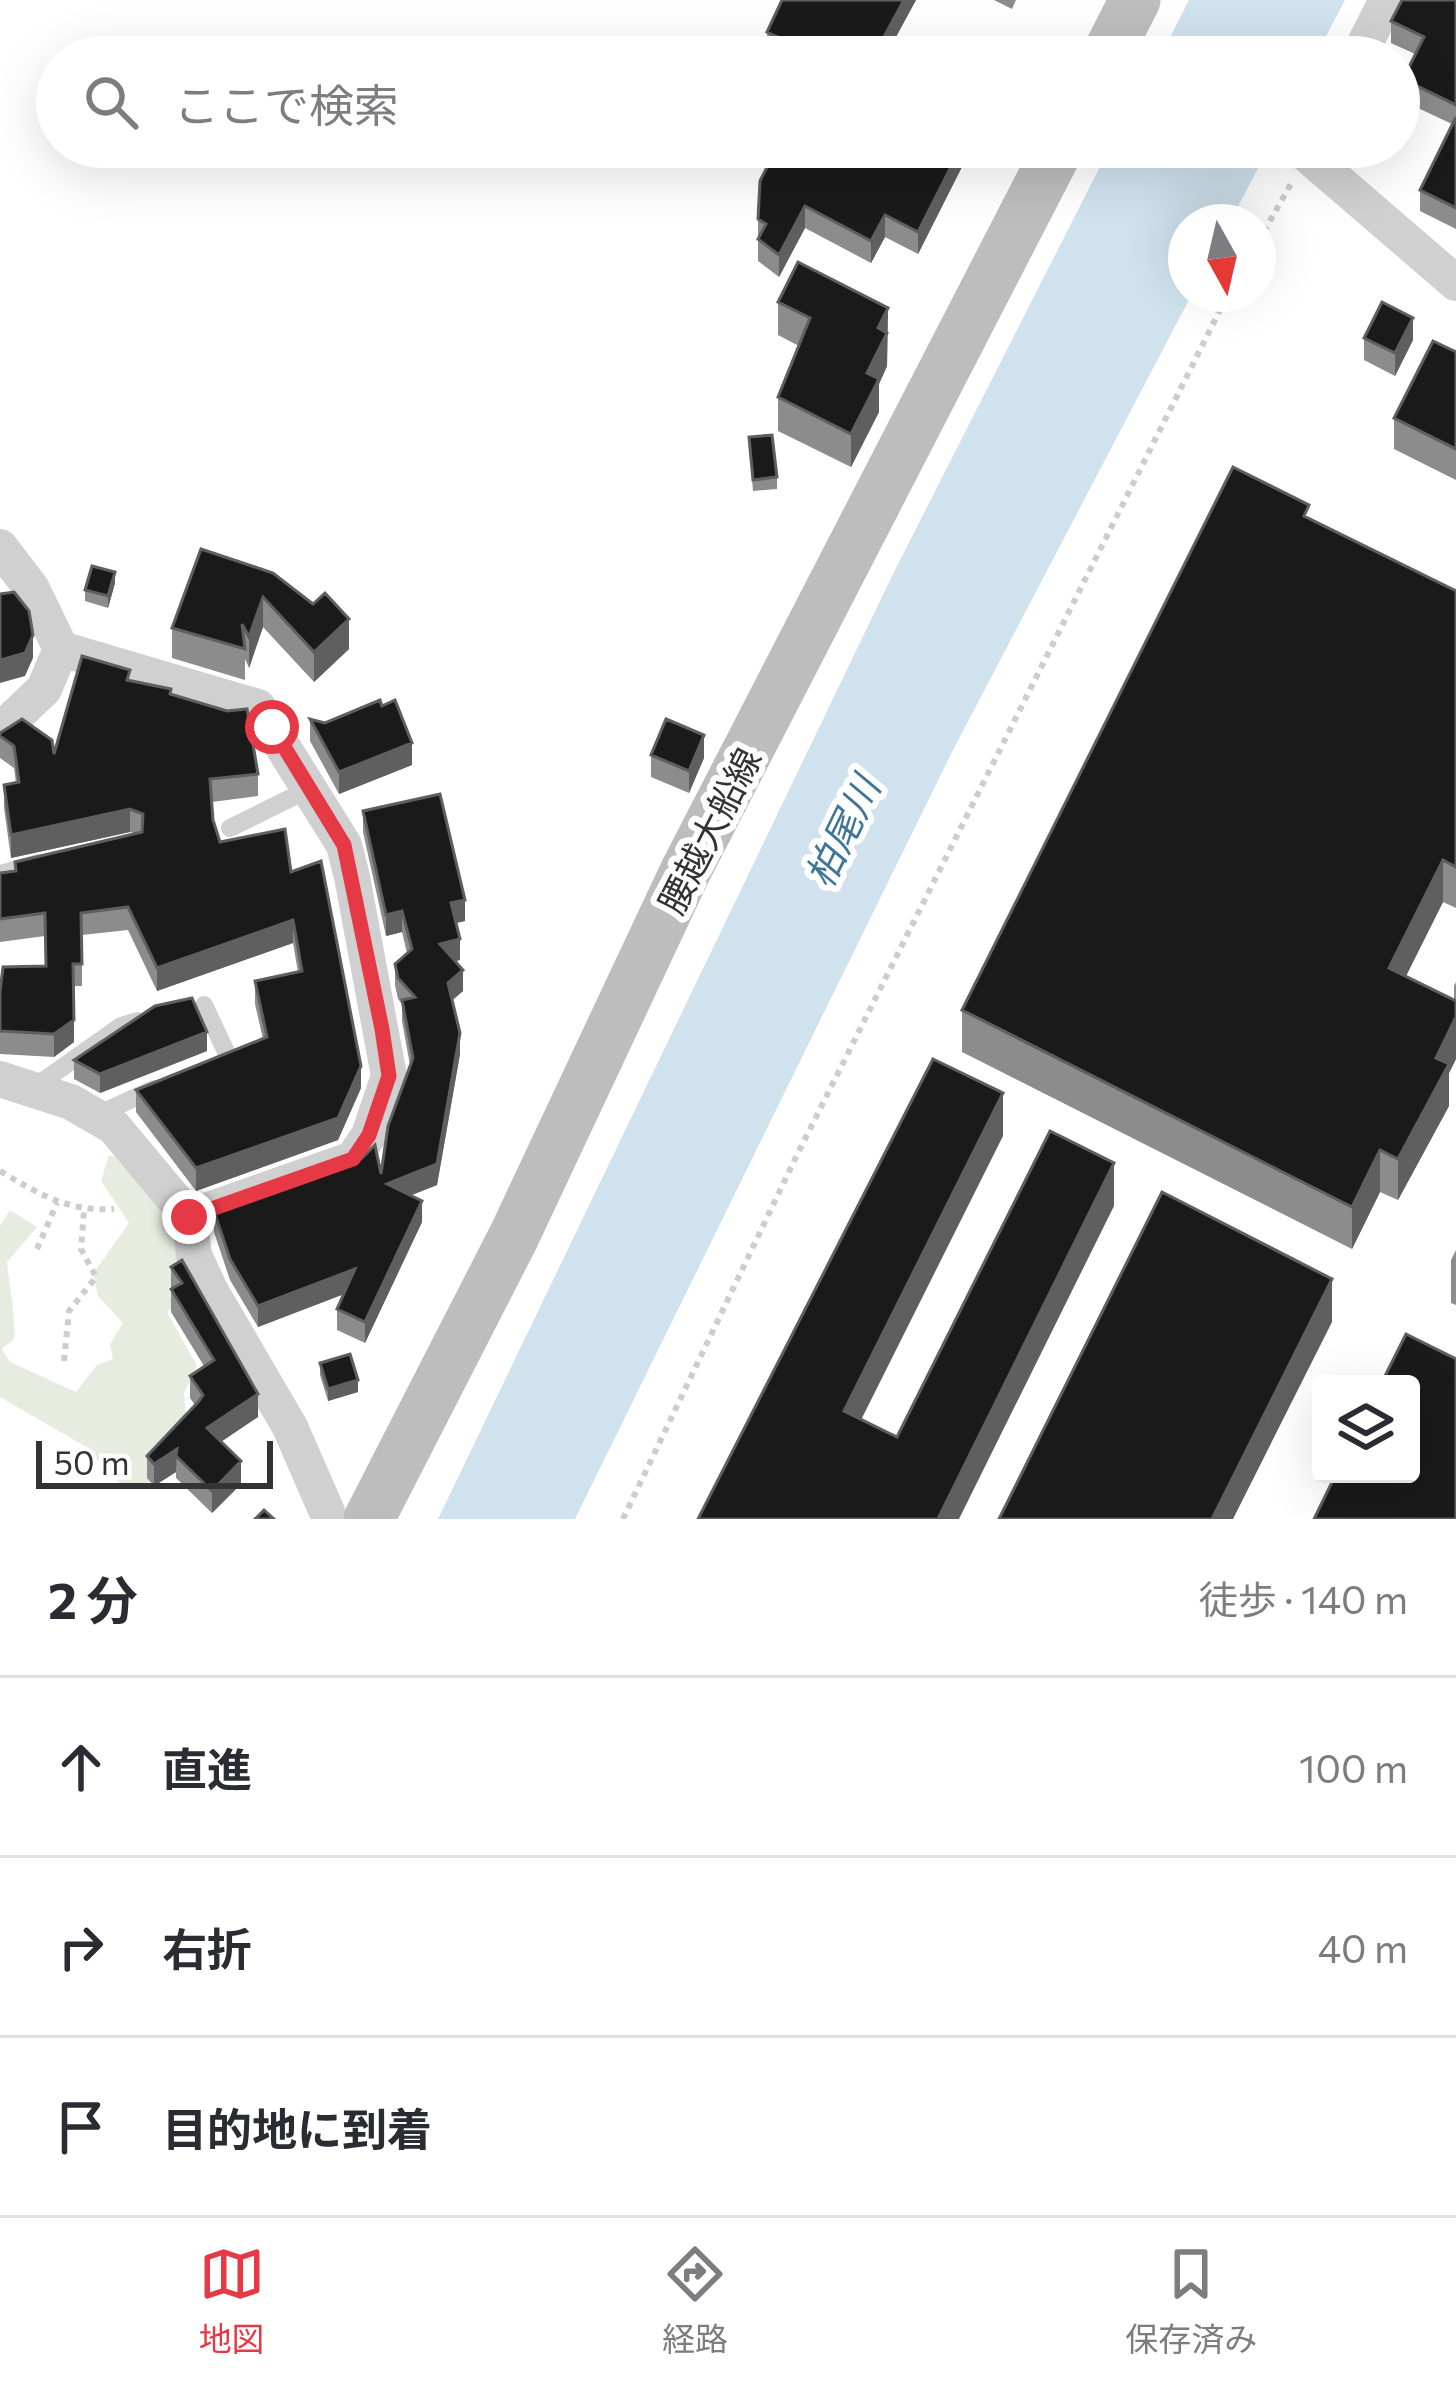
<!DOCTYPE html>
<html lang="ja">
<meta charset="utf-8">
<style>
:root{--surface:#fff;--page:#f7f7f7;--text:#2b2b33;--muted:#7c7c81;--line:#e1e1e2;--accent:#e63946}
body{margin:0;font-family:Commissioner,"Noto Sans JP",sans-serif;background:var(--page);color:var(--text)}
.controls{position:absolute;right:36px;bottom:36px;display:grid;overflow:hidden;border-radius:12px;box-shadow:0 12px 48px #0002}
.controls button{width:108px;height:108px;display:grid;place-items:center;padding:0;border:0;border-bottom:3px solid var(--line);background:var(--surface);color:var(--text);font:60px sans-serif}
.compass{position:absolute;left:1168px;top:204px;width:108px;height:108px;border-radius:50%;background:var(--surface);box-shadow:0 12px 48px #0002;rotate:172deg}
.scale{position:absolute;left:36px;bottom:30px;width:237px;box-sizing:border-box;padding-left:12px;border:6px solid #333;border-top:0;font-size:33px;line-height:42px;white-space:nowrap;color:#333;-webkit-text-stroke:9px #fff;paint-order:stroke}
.stop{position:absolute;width:36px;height:36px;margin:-27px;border:9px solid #e63946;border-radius:50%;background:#fff}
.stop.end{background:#e63946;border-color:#fff;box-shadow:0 3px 12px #0008}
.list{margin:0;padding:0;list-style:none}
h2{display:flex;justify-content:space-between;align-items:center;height:156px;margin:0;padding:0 48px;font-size:51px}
h2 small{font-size:39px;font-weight:400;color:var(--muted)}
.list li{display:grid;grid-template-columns:78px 1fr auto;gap:36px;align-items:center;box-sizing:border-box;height:180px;padding:0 48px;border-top:3px solid var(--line)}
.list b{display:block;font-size:45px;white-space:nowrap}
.list em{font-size:39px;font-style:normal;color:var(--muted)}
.icon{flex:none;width:66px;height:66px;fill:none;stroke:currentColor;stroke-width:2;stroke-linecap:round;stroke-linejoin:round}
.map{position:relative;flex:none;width:1456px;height:1519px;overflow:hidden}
.search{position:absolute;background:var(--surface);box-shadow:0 12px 48px #0002;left:36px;right:36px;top:36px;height:132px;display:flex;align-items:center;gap:30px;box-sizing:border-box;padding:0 42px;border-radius:66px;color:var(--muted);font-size:45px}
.sheet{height:696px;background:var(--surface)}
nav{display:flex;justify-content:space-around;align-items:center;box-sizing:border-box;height:168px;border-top:3px solid var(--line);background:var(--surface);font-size:33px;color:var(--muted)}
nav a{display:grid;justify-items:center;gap:6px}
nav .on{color:var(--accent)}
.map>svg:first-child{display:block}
.green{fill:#e6ecdf}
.water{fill:#cfe2ee}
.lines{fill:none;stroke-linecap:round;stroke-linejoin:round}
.path{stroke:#cdcdcd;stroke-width:6;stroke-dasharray:6 6;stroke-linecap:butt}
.service{stroke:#d0d0d0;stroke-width:18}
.minor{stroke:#d0d0d0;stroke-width:36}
.secondary{stroke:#bdbdbd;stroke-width:51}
.wall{fill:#8c8c8c}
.shaded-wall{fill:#5f5f5f}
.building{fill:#1a1a1a;stroke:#5f5f5f;stroke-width:3}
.route{stroke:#e63946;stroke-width:15}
.labels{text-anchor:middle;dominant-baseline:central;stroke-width:12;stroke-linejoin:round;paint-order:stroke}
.street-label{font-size:36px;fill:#333;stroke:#fff}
.water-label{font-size:39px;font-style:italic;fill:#3f7597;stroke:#fff}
</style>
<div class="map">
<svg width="1456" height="1519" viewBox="0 0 1456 1519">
<rect width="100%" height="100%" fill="#fff"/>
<path class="green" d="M109,1155C160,1167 178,1229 189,1275L168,1288L178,1305L167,1312L197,1366L184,1393L186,1418L156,1481L125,1488L83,1445L0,1397V1226L10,1210L37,1227L7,1262C9,1287 16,1316 14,1339L2,1349L10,1362L76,1392L97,1365L113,1359L110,1344L123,1323L98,1296L93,1274L129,1223L101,1181Z"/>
<path class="water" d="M1189,0H1345L1315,57H1160Z
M1110,147H1269L1230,222H1186V294H1192L952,752L575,1519H438L893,574Z"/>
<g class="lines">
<path class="path" d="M1258,242L1292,182
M0,1171C39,1194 68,1212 114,1209
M37,1249L57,1203
M64,1361L69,1311L96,1277L81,1249L84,1211
M623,1519L795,1159L1228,294"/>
<path class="service" d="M230,828L309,789
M0,874L39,863
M204,1005L228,1056
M33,1088L121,1026L137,1021
M97,1115L154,1089"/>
<path class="minor" d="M1358,57L1387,0
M1298,147L1456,283
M0,547L32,589L61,649L44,689L0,731
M61,649L258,707L344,845L352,877L389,1076L369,1135L353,1159L189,1217
M0,1079L71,1102L114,1127L189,1217L194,1255L210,1290L290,1427L330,1519"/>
<path class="secondary" d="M1106,57L1135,0
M369,1519L514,1236L685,872L1059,147"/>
</g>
<path class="wall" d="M782,0H916L885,57H773L767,54V32Z
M994,0H1016L1012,9Z
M1456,0V229L1420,211V190L1452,124L1403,101V79L1415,54L1391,43V21Z
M763,147H972L918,254L885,237L871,263L805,228L779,277L758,261V219L773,155L763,149Z
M778,302L888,308L887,366L879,384V412L851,467L778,431V397L799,346L778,335Z
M1364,338L1413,340L1395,376L1364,360Z
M1456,352V480L1394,449V418Z
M749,437L777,477V489L753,491Z
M1309,518L1456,591V908L1443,902L1406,976L1454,1000V986L1456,982V1059L1449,1073V1106L1398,1200L1380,1192L1352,1249L962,1052V1010Z
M201,549L349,649L314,682L263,627L249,668L245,659V680L172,658V628Z
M115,583L108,608L85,601V590Z
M130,681L171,695L258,774V796L212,802L213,820L220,842L291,872L361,1088L338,1140L196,1191L136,1112V1090L263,1039L255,1004V981L298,972L293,943L157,991L128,930L82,935V986H73L74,1042L54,1057L0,1054V991L46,966L45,936L0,942V873L15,872V862L134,833L130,832L11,858L4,808V785L16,783L14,768L0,758V733L54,754Z
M310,719L412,765L339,794L310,741Z
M651,755L704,758L689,793L651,777Z
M363,811L465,921L456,923L460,960L455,961L463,991L452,1000L460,1054L437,1185L411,1195L422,1222L365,1343L337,1330V1309L343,1294L258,1327L230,1280L214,1232V1211L381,1174L410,1065L402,1021V1004L398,999L395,985V964L407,953L402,932L386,936L363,832Z
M207,1051L100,1093L74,1079V1060Z
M1456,1250V1305L1451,1303V1260Z
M171,1267L258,1417L221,1442L241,1484L212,1513L176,1478V1472L154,1486L147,1478V1456L195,1405L190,1398V1376L204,1366L171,1312Z
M320,1363L358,1392L328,1401L320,1375Z"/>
<path class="shaded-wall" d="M904,0H916L885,57H873Z
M961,147H972L918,254V232Z
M805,206V228L779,277V255Z
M885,215V237L871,263V241Z
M888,308L887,366L879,384V412L851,467V434L878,328Z
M1413,318V340L1395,376V353Z
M115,572V583L108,608V596Z
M263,597V627L249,668V637Z
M349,619V649L314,682V652Z
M33,635V658L25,676L0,683V660Z
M704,735V758L689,793V771Z
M412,743V765L339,794V772Z
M130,809V832L11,858V835Z
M1443,860V902L1389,1010V968Z
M465,900V921L451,924V903Z
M402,911V932L386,936V915Z
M293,920V943L157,991V968Z
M460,939V960L440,965V944Z
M463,970V991L448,1004V983Z
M1456,1017V1059L1449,1073V1106L1398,1200V1159L1436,1058Z
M74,1020V1042L54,1057V1034Z
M207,1032V1051L100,1093V1074Z
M460,1033V1054L437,1185L387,1205V1184Z
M361,1066V1088L338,1140L196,1191V1168Z
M1003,1093V1136L844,1454V1411Z
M1380,1150V1192L1352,1249V1207Z
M1114,1163V1206L959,1519H938Z
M422,1201V1222L365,1343V1322Z
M355,1269V1290L258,1327V1306Z
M1332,1279V1322L1233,1519H1212Z
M358,1380V1392L328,1401V1389Z
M258,1394V1417L207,1451V1428Z
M177,1449L176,1472L154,1486V1464Z
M241,1461V1484L212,1513V1491Z"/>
<path class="building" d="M782,0H904L873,57H773L782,39L767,32Z
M1402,0H1456V105L1403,79L1424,37L1391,21Z
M1456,117V208L1420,190Z
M777,147H961L918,232L885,215L871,241L805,206L779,255L758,239L766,224L758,219L760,181Z
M798,262L888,308L878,328L887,333L867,373L879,379L851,434L778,397L810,318L778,302Z
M1382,302L1413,318L1395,353L1364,338Z
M1433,341L1456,352V449L1394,418Z
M772,435L777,477L753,480L749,437Z
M1233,467L1309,505L1304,516L1456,591V867L1443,860L1389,968L1456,1001V1017L1436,1058L1449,1064L1398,1159L1380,1150L1352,1207L962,1010Z
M201,549L273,573L313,604L325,593L349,619L314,652L263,597L249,637L242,624L245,649L172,628Z
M92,566L115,572L108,596L85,590Z
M14,592L29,611L33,635L25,653L0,660V594Z
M82,656L130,670L127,680L171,689L170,694L227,711L247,709L258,774L210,779L213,820L220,842L285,829L291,872L321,861L361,1066L338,1118L196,1168L136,1090L267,1037L255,981L302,971L293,920L157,968L128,907L81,913L82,964H73L74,1020L54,1034L0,1031V991L3,967L46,966L45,913L0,919V873L16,871L15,862L142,832L143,814L130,809L11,835L4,785L19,782L14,746L0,736V733L22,719L52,740L54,754Z
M380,700L382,706L395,700L412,743L339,772L310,719L325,723Z
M666,719L704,735L689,771L651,755Z
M440,794L465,900L451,903L460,939L440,944L463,970L448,983L460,1033L437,1164L387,1184L422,1201L365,1322L337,1309L355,1269L258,1306L230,1259L214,1211L361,1159L375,1145L381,1174L388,1126L413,1058L402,1000L415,997L398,978L395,964L412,949L402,911L386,915L363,811Z
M192,998L207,1032L100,1074L74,1060L155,1006Z
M933,1059L1003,1093L844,1411L897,1437L1050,1131L1114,1163L938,1519H698Z
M1162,1192L1332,1279L1212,1519H999Z
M182,1260L258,1394L207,1428L241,1461L212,1491L176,1456L177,1449L154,1464L147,1456L199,1401L203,1395L190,1376L214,1360L171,1289L182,1283L171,1267Z
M1406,1334L1456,1359V1519H1314L1336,1474H1411V1384H1381Z
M350,1354L358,1380L328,1389L320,1363Z
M264,1510L274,1519H255Z"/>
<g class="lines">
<path class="route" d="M189,1217L353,1159L369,1135L389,1076L382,1029L344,845L272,727"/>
</g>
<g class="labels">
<g class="street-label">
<text transform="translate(708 830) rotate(-63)">腰越大船線</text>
</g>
<g class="water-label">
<text transform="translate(841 831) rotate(-64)">柏尾川</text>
</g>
</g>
</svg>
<div class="controls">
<button><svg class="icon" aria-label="layers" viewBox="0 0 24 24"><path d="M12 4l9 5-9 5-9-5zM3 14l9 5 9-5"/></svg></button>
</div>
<svg class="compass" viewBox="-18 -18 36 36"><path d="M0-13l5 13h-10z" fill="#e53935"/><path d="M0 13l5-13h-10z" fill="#7c7c81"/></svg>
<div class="scale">50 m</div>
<div class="stop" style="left:272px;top:727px"></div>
<div class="stop end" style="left:189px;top:1217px"></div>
<div class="search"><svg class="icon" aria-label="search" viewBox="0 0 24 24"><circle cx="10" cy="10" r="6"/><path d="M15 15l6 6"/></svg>ここで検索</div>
</div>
<section class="sheet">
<h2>2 分<small>徒歩 · 140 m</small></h2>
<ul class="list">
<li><svg class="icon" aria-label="ahead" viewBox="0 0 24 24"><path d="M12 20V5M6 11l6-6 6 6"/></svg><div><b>直進</b></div><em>100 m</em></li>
<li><svg class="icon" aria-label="right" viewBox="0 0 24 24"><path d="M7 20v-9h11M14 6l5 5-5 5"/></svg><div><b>右折</b></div><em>40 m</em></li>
<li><svg class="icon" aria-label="arrive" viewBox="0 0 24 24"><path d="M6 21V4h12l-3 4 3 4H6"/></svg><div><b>目的地に到着</b></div></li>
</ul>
</section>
<nav>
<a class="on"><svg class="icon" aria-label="map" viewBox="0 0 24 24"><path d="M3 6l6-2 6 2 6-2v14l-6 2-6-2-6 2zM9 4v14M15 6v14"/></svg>地図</a>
<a><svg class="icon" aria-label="directions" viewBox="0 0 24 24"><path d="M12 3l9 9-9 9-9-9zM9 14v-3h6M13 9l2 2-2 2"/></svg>経路</a>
<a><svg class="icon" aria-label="saved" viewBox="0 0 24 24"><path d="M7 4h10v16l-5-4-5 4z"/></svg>保存済み</a>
</nav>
